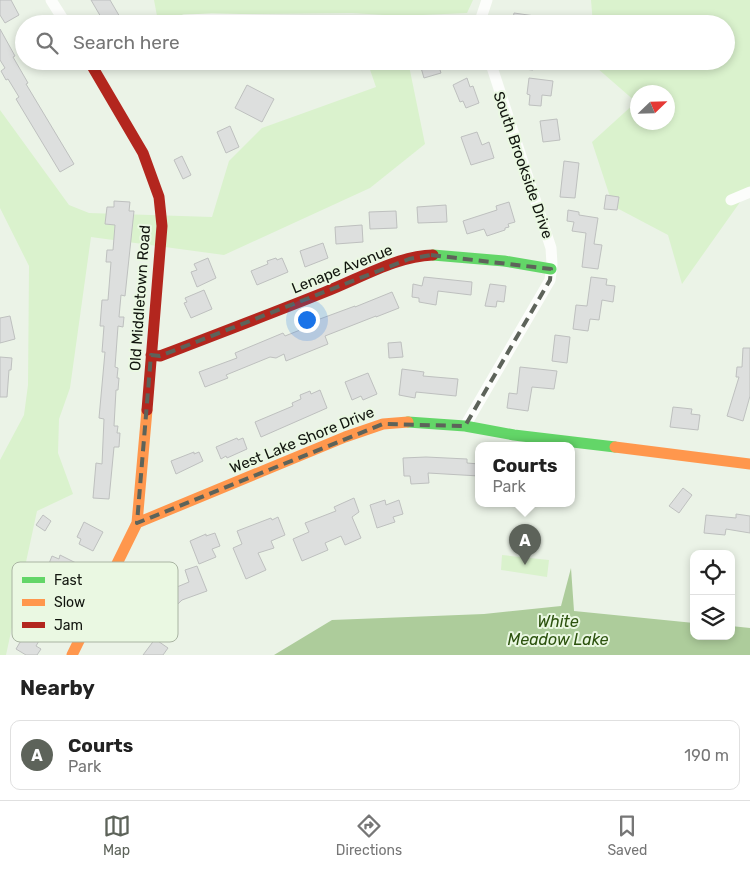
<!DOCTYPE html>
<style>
:root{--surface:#fff;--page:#f2f2f2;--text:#222;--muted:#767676;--line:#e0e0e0;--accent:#5d635a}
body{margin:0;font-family:Rubik,sans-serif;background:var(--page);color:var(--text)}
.controls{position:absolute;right:15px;bottom:15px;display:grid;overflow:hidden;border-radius:10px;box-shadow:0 2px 8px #0003}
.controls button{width:45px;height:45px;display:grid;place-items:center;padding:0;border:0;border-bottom:1px solid var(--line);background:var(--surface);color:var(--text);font:25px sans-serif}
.compass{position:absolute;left:630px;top:85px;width:45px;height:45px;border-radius:50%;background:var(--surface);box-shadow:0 2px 8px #0003;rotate:67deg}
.you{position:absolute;left:306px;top:319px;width:18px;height:18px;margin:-12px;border:4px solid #fff;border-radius:50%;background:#1a73e8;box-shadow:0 0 0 8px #1a73e833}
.badge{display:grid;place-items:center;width:32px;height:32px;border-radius:50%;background:var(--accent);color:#fff;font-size:16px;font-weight:700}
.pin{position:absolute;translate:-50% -41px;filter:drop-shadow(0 1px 2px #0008)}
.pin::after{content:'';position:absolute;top:26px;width:18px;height:15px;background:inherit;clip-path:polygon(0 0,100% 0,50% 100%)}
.popup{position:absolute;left:475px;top:442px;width:100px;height:65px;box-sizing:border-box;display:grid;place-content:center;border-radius:10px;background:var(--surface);filter:drop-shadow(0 1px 4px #0005);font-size:16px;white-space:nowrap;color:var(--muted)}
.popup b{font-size:19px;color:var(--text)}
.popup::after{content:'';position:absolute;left:50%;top:100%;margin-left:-10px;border:10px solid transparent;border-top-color:var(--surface)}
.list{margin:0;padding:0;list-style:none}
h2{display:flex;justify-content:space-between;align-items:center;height:65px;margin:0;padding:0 20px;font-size:21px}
h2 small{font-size:16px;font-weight:400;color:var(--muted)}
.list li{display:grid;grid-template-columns:32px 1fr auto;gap:15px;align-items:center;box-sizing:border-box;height:70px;margin:0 10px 10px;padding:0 10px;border:1px solid var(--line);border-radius:10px}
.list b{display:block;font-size:19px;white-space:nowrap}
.list p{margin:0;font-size:16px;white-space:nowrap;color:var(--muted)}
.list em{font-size:16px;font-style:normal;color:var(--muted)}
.icon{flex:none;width:28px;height:28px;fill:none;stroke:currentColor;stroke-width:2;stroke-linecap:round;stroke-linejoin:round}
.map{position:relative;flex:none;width:750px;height:655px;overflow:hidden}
.search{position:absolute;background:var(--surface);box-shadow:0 2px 8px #0003;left:15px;right:15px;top:15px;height:55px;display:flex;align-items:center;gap:12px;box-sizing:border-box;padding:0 18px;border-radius:28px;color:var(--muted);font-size:19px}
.sheet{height:145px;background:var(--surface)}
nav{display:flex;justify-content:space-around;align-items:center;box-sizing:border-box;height:70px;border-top:1px solid var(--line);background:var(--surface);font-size:14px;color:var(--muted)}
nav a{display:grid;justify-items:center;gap:2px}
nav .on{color:var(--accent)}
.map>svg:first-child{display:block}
.green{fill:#daf2cd;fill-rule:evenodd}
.water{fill:#adcc9b}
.building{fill:#dddfde;stroke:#bec0bf}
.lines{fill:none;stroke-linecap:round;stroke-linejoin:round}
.street{stroke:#fcfdfb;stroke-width:11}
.fast{stroke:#63d668;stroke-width:11}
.slow{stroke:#ff974d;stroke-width:11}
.jam{stroke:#b3261e;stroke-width:11}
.marked{fill:none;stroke:#5d635a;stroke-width:4;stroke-dasharray:10 6;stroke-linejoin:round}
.labels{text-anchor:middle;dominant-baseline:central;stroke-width:4;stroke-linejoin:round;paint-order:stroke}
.street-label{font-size:15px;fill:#11150e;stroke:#eaf8e2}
.water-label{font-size:16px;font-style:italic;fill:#2c520e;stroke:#eaf8e2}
.key{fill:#eaf8e2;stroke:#a9b4a2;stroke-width:1}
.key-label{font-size:14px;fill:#11150e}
</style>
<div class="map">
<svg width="750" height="655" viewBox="0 0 750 655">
<rect width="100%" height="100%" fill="#ebf3e7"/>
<path class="green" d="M154,0H473L467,13L400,16L352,13L171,15L154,24H147L157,16Z
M591,0H750V188L682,284L668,235L613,206L592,142L636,102L597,68L596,61H726V24H593ZM638,92H668V122H638Z
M367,61H408L425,144L370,188L224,255L91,237L70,388L59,419L58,453L73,494L37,511L6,655H0V460L24,415L28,385L29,266L0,208V110L69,205L89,213L212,217L229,161L262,128L376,87Z
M502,555L549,560L547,577L501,570Z"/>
<path class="water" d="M571,568L574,611L694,623V636H731V626L750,628V655H274L332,620L484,614L561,606Z"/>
<path class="building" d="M0,0H11L19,15L5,23L0,15Z
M91,0H110L124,24H105Z
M514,13L549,18V24H512Z
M0,29L15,56L13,57L28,83L26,84L74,164L60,172L16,99L19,97L8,79L6,80L1,71L5,68L0,60Z
M419,61H437L441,73L424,78Z
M507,61H534L533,70L506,67Z
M467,78L470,87L473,86L479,103L466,108L463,101L460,102L453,85Z
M529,78L553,81L551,96L542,95L541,106L529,105L530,95L527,94Z
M247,85L274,99L262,122L235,108Z
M557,119L560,140L543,142L540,121Z
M230,126L239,147L226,153L217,132Z
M477,132L482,145L489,142L494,158L471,165L461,137Z
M182,156L191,175L183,179L174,160Z
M564,161L579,163L575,198L560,197Z
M606,195L619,197L617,210L604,209Z
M114,201L130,202L129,211H134L125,296L121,295L119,317H124L123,327L118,326L115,367L118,368L117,378H119L118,390H116L114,426H118L117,433H120L119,447H114L109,499L93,498L96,463L102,464L104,419L99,418L105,352H102L104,326H100L102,300H108L111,262H106L107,250H113L115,225L105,224L107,207H114Z
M509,202L515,222L508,224L509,227L505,228V230L487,236L484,229L467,234L463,221L497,210L496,206Z
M446,205L447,222L418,223L417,207Z
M568,210L579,212V215L598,218L594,244L602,245L598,269L582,267L586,233L572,231L574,222L567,221Z
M396,211L397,228L370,229L369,212Z
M362,225L363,242L336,244L335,227Z
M323,243L328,258L305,267L300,251Z
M208,258L216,278L197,287L191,272L197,270L194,264Z
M276,258L277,260L282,258L288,272L257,285L251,271L268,264L267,261Z
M424,277L472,282L471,295L438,291L436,305L419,302V298L412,297L413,284L422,286Z
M591,277L607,279L606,285L615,286L613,302L602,300L599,320L590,319L588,331L573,329L576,305L587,306Z
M490,284L506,286L504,302L497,301L496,307L485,306Z
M204,290L212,309L191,318L184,303L187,302L185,298Z
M392,292L399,308L376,317V316L325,336L328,344L286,361L284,354L276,358L270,357L226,375L228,378L205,387L199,372L237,358L235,353L283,333L285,336L310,326L309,323L355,306V307Z
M10,316L15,339L0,343V318Z
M555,335L570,337L567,363L552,361Z
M401,342L403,357L389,358L388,343Z
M743,348H750V396L743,421L727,416L739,377H736L737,367H742Z
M0,357L12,358L11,370H9L7,397H0Z
M520,367L557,371L554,389L532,387L528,411L507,408L509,393L517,394Z
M402,369L424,372L423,376L458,379L456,396L416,392L415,398L399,395Z
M368,373L377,394L363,400L361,396L352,400L345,382Z
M320,390L327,408L261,437L255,422L293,406L292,403L301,399L300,395L310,391L311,394Z
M673,407L692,409L691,414L700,415L698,430L670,427Z
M237,438L238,440L243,438L247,449L227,458L226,456L221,459L216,447Z
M194,452V454L199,452L203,461L176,474L171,461Z
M426,457L467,459V463L479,464V476L428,473L429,483L411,484L410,476H404L403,458Z
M683,488L692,495L679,513L669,506Z
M354,498L359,512L352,517L361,538L345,545L341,536L325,543L328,550L302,561L293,539L309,532L305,523L336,511L334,507Z
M385,500L386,505L399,500L403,514L393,517L395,522L377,528L370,505Z
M736,514L750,516V533L726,529L725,535L704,533L706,515L736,518Z
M43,515L51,521L45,531L36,525Z
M278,517L285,535L271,541L274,548L258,553L266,570L246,579L233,548L242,544L237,531L271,518L272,520Z
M84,522L103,532L93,551L79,544L81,539L77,537Z
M215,533L220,546L212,549L216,557L199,564L190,541L206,534V536Z
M60,555L78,564L68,584L51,576L54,569L48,566L52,556L59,559Z
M197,566L207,591L182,600L158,623L146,610L154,602L156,604L172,589L189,582L185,570Z
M40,595L63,606L56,623L51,620L36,646L41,649L37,655H26L16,649L38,612L28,607L32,597L38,600Z
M155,639L168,648L163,655H143Z"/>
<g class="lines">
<path class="street" d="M51,0L66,24
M175,24L184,20L212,19L478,23
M479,24L487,0
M93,68L105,61
M731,200L750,192
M465,426L550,280L552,264L551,248L490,61"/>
<path class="fast" d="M433,255L504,261L551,269
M408,422L465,426L514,435L615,447"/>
<path class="slow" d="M615,447L750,464
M137,523L147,410
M72,655L137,523L345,437L383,424L408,422"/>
<path class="jam" d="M89,61L143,153L159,197L162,226L147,410
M151,355L160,356C215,335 270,314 325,292C359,279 396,256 433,255"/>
</g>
<path class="marked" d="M431,255L551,269L550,280L465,426L383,424L137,523L151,355L160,356L409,259Z"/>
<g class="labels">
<g class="street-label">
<text transform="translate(523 165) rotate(71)">South Brookside Drive</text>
<text transform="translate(342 269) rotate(-22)">Lenape Avenue</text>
<text transform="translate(140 298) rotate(-86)">Old Middletown Road</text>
<text transform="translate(302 440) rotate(-22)">West Lake Shore Drive</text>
</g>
<g class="water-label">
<text x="558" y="621">White<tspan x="558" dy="18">Meadow Lake</tspan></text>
</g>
</g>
<rect x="12" y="562" width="166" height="80" rx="8" class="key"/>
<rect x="22" y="577" width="23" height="6" fill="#63d668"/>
<rect x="22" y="599" width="23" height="7" fill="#ff974d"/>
<rect x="22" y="622" width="23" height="6" fill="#b3261e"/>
<g class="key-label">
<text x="54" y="585">Fast</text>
<text x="54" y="607">Slow</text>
<text x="54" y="630">Jam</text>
</g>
</svg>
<div class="controls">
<button><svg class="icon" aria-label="locate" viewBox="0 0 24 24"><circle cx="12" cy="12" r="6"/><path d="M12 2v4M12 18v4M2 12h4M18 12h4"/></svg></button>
<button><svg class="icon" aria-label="layers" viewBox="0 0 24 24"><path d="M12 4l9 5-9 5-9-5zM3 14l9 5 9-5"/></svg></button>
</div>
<svg class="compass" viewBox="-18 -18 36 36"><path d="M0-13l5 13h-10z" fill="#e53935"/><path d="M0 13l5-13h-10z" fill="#767676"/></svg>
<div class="you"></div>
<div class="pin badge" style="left:525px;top:565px">A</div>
<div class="popup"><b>Courts</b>Park</div>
<div class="search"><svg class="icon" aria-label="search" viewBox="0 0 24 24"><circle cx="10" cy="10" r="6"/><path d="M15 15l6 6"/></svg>Search here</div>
</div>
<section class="sheet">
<h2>Nearby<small></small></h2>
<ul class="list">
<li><span class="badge">A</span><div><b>Courts</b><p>Park</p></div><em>190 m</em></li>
</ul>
</section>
<nav>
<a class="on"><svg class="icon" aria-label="map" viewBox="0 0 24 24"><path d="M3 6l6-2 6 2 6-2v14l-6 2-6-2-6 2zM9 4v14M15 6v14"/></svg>Map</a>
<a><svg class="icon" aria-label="directions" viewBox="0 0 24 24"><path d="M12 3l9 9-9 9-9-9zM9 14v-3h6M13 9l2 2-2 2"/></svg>Directions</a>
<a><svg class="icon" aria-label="saved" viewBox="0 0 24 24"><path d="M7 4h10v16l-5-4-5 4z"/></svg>Saved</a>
</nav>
